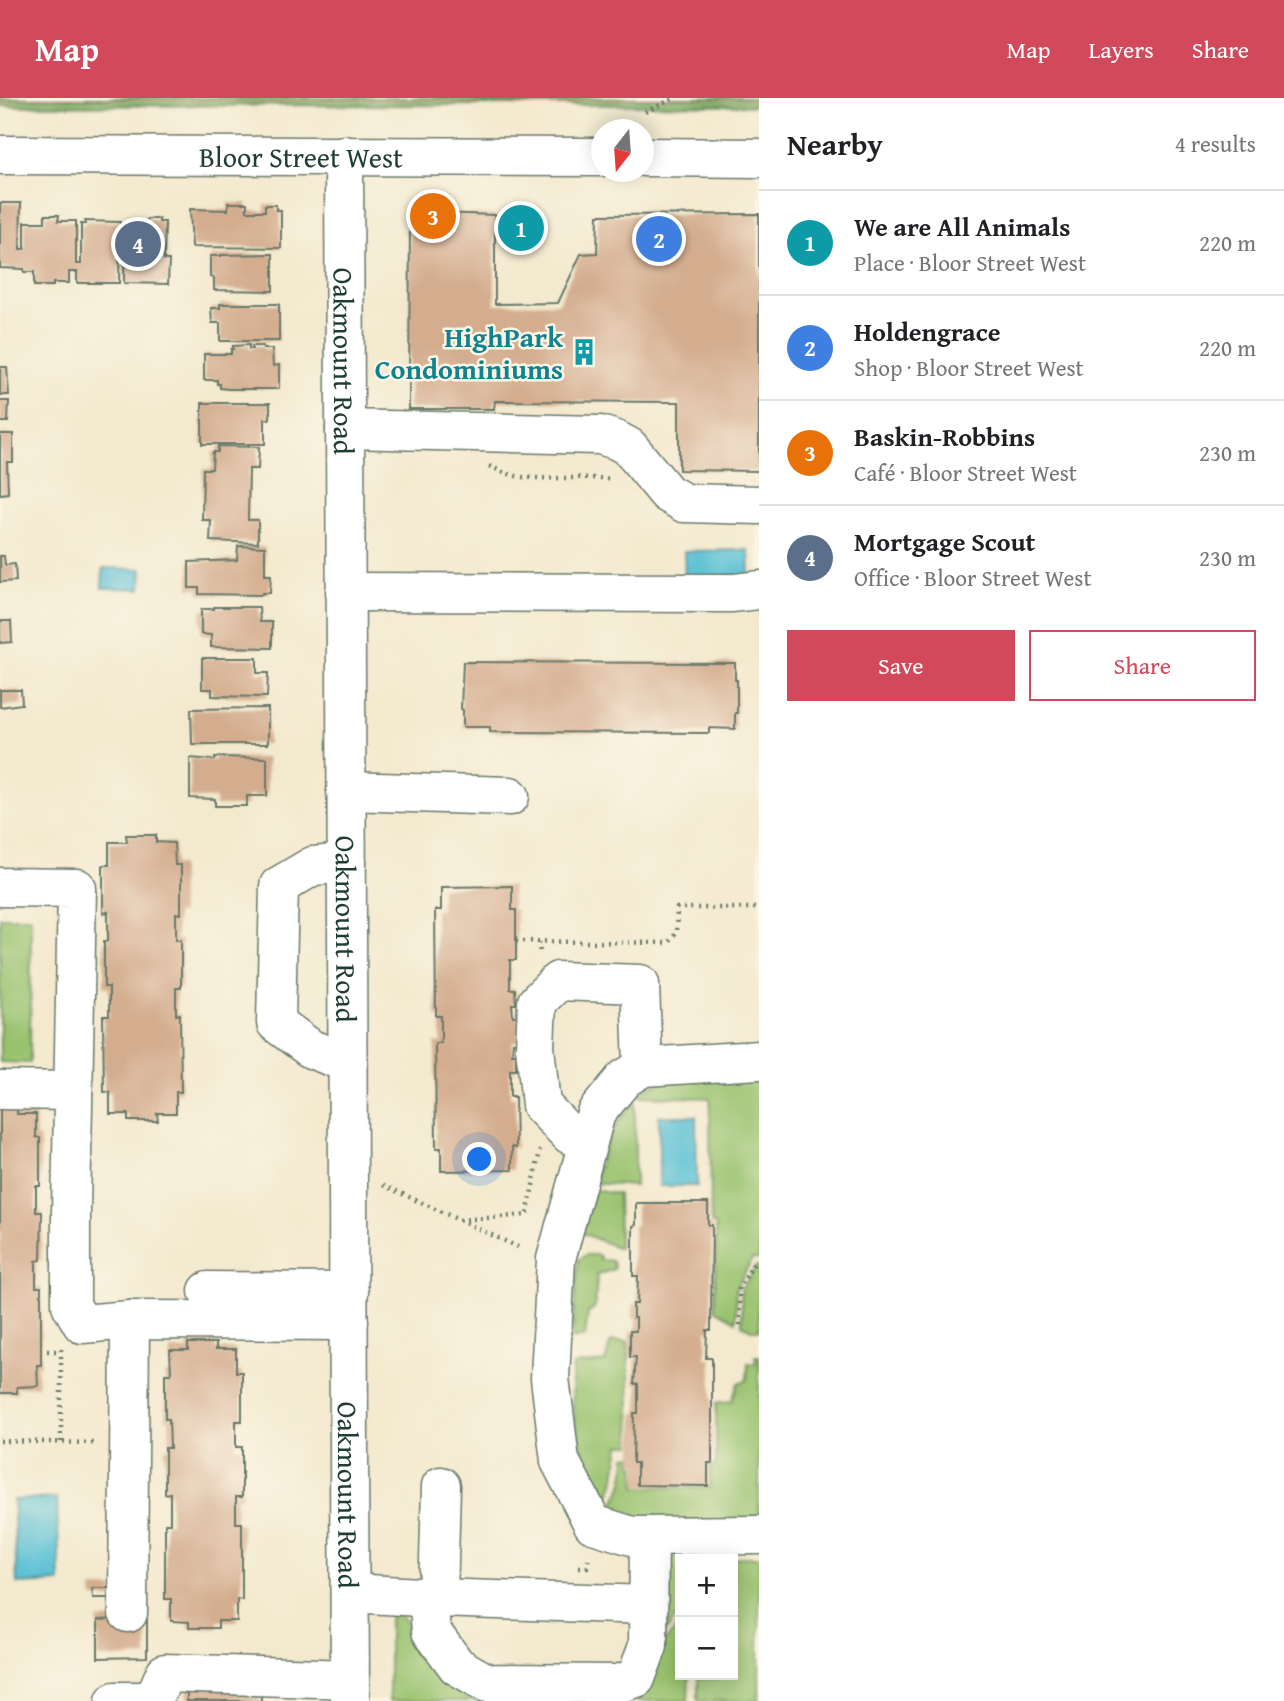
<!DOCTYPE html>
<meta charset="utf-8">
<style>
:root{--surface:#fff;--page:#f2f2f2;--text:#202124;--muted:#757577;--line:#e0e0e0;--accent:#d1495b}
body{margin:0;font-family:"Gentium Book Plus",serif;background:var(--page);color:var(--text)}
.controls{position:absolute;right:21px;bottom:21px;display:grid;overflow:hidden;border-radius:0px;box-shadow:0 4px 18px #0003}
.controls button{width:63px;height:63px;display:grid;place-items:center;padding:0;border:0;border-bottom:2px solid var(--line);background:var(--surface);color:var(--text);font:35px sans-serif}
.compass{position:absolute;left:591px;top:21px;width:63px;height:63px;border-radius:50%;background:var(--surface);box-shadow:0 4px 18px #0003;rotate:197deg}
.you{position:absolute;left:480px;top:1062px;width:24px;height:24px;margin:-18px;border:5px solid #fff;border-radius:50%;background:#1a73e8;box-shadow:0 0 0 10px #1a73e833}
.badge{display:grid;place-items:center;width:46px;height:46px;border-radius:50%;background:var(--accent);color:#fff;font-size:23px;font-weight:700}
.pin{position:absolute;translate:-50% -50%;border:4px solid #fff;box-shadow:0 2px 7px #0006}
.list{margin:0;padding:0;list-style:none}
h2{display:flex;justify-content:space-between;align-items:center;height:91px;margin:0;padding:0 28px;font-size:30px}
h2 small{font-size:23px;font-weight:400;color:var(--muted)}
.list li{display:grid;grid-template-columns:46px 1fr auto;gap:21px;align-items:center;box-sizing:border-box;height:105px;padding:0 28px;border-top:2px solid var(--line)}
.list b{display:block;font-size:26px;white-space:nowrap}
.list p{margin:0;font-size:23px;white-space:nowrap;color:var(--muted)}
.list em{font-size:23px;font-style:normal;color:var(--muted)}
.actions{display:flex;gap:14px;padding:21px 28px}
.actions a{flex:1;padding:16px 0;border:2px solid var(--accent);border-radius:0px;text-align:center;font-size:24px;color:var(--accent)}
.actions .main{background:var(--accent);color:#fff}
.map{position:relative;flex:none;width:759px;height:1603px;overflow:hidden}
header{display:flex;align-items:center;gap:42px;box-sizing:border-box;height:98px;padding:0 35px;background:var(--accent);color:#fff}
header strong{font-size:33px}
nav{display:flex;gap:38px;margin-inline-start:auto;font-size:24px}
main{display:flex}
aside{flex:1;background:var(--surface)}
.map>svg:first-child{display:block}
.green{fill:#99c26e;stroke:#5c8051;stroke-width:2}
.forest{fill:#7aa861;stroke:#4c724a;stroke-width:2}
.water{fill:#57bfd4;stroke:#3b7e84;stroke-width:2}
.building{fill:#d4ad8f}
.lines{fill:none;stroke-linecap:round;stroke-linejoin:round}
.minor-casing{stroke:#69796a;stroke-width:41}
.major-casing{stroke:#69796a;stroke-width:41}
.path{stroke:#69796a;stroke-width:4.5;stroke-dasharray:2 5;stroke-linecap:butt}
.minor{stroke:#fff;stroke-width:38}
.major{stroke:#fff;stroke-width:38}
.labels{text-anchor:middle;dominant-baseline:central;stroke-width:5;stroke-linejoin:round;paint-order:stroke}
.street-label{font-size:28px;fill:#1f3d34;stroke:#fcf5e5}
.culture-label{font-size:28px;font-weight:bold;fill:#0d838f;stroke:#fcf5e5;text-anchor:end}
</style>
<header>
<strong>Map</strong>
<nav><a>Map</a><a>Layers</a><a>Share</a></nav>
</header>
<main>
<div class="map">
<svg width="759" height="1603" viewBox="0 0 759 1603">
<rect width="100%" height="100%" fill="#fcf5e5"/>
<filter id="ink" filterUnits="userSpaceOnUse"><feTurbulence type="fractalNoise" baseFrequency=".0143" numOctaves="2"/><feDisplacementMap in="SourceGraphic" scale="14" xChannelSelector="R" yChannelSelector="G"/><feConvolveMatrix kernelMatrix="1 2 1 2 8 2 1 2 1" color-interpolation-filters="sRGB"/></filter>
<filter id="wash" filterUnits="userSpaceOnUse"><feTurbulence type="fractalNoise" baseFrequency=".00686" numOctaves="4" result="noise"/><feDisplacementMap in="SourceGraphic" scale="28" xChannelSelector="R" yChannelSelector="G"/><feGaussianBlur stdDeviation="1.57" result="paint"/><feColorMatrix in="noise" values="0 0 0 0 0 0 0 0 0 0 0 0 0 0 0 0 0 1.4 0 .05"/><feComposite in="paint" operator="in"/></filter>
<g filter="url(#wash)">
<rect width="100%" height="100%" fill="#f3e9ce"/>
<path class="green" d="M0,819H31L30,965L0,964Z
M671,979L759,980V1161H752L736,1190V1223L715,1211L716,1127L711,1125L710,1000L640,998V996L645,991Z
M635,1003V1088L593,1085C601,1056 613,1025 635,1003Z
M593,1092L618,1096L619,1150L581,1135Z
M586,1157H599L600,1162L613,1163L614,1171L597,1177L595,1209L588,1215L585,1239L572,1241L578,1162Z
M756,1168H759V1232H751L742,1227L741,1191Z
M611,1243L628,1244L631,1347H620L614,1385L605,1406C593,1382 577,1344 574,1317C572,1300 572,1283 573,1267L605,1264Z
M756,1258H759V1426L639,1433L609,1414C621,1393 626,1382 626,1358L632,1357V1367H635L636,1389L710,1390V1368L716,1367V1305L732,1303L738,1285L747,1282L748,1265L755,1266Z
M672,1459L686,1461H680V1515L661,1540L664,1464Z
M741,1459H759V1603H698V1580L722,1581V1577H733V1462Z
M389,1511L397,1513L412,1531L481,1596L479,1603H389Z
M680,1525V1577H689L688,1603H637L648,1589L661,1549Z"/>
<path class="forest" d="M0,0H759V8L601,7L0,8Z"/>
<path class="water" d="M749,452L750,478L685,480L684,453Z
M103,470L142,471L141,491L102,490Z
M659,1018H696L697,1088H659Z
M57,1400L60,1484L17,1486L13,1402Z"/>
<g id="blocks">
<path class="building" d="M0,105H21L20,151H25V124H45V117H59L58,123H76V166H81V126H85V123L120,124L119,185H77V174H69V185H53V188H34V174H24V171L0,170Z
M228,105H247V113H265V107H276V112H281V150L192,149L190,111L228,112Z
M410,114L495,117V206L558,205L581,156L597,155L598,117L759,116V373L679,372V304L495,303L494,311H409Z
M147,121H159V124H165L164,162H169L168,186L124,185L125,124L146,125Z
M273,156V193L214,192V180L210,179V158H221V157Z
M220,206H279V243H220V225H212L211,210H220Z
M249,247V251H252V248H263V251H272L273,268L279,267V291H229L220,290V286H217V282H204V256H231V251H233V248Z
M0,269H7L9,297H0Z
M0,303H9L8,324H0Z
M202,305H270V321H265V346H202Z
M0,336H13V364H7L8,395L0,396Z
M218,348L259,349L258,371H249L248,422H258V445L210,443L211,422H202L203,371H212L213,354H218Z
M238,448L265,449V477H271L270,495H262V497L199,496V490H189V464L237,462Z
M0,458H4L5,467L15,466L16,483L0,484Z
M214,509H259L260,524H272V550L211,549V537L201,536V511H214Z
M0,523H11L12,544L0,545Z
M202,560H257V575H268L267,599L212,598V591H202Z
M463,564L735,565V582H737V615H735V631L709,630V635L490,634V629H463V612L461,611Z
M0,592H21L22,606L0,609Z
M268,610V646H192L191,611Z
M215,659L267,660V698H247V708H215V701L190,700V660L215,662Z
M126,737H156V744L174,745L175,767H181V816L176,815V842H181V890H176V917L180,916L181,994H176V1015H157L158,1023H128V1016H110V994H104L103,918H109V889H104V843H108V814L103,815V767H109V744H127Z
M512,788V812H516V862H510V891H515L516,906H512L513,918H519V944H513L512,956H516V972H510V999H515L516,1050L512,1049V1072L441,1073V1050H436L435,945H441V918H436L435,812H441V789Z
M0,1011H17V1016H36V1039L40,1040V1088H36V1114H42L41,1162L36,1163V1189H41V1267H37L38,1288L17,1289V1295H0Z
M636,1105H708V1127H712L711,1232H707L706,1260H712V1365H708V1388L637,1387V1365H633L634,1315H638V1286H634L636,1259H630V1233H636V1220H633V1206H637L638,1178H633V1128L636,1127Z
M188,1245H216V1251H236V1274H242V1323H236V1349H242V1399H236V1425H242V1502L237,1501V1523H218V1530H189V1524L171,1523V1501H165V1425H170V1395L165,1396V1350H170L169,1321H165V1276H171L170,1252H188Z
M92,1490H113V1500H93Z
M147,1520V1559L98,1560V1522Z
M187,1584L261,1585V1603H187Z"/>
</g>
</g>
<g filter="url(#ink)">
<use href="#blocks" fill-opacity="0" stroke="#69796a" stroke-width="2"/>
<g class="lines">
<defs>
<g id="minor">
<path id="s1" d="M344,57L350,1603"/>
<path d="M345,331L600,337L616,342L629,349L667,395L684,405L759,407"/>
<path d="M345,494L733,495L759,492"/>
<path d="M346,693L510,698"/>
<path d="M347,765L313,768L279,788L276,925L311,951L348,965"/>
<path d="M0,789L77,790L71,1114V1207L82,1226L130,1222"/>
<path d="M759,962L643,969L624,981L596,1015L556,1161L550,1280L560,1363L593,1426L632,1438L759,1437"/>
<path d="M0,992L73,993"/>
<path d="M588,1043L570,1037L541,1007L535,949L537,904L558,883L640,886L643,969"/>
<path d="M208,1193L349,1194"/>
<path d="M350,1495L438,1500L648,1507"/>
<path d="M428,1499L431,1533L457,1568L487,1585L618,1586L636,1580L648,1548L649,1438"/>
<path d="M438,1500L441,1388"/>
<path d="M128,1515L130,1222L349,1223"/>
<path d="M115,1603H153L165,1575L350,1581"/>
</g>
<g id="major">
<path id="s2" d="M0,57L601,59"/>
<path d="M643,59L759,60"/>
</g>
</defs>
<use href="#minor" class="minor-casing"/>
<use href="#major" class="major-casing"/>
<path class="path" d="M645,14L675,0
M489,368C500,373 510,377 521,379C551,382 582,378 612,381
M516,843L668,845L676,835L677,810H759
M539,844L540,857
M383,1087L518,1149
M459,1122L527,1117L540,1052
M740,1227L739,1190L754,1165H759
M47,1253H61
M0,1343L97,1345
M61,1344V1250
M579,1469H587L589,1458"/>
<use href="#minor" class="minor"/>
<use href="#major" class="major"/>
</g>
</g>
<defs>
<symbol id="building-bare" viewBox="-9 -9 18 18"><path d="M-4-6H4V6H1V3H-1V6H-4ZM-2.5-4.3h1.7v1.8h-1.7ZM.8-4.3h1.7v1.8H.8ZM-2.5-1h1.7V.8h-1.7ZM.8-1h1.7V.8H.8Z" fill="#0f9aa8" stroke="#fcf5e5" stroke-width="2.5" paint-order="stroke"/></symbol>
</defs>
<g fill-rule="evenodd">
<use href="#building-bare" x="565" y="235" width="38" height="38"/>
</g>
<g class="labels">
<g class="street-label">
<text stroke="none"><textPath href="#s2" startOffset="301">Bloor Street West</textPath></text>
<text stroke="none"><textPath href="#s1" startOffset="206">Oakmount Road</textPath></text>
<text stroke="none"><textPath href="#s1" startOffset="774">Oakmount Road</textPath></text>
<text stroke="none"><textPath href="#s1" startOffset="1340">Oakmount Road</textPath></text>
</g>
<g class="culture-label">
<text x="563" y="238">HighPark<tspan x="563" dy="32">Condominiums</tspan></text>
</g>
</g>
</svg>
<div class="controls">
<button>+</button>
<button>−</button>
</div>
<svg class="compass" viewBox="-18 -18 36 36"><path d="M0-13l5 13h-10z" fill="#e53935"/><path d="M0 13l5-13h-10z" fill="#757577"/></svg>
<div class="you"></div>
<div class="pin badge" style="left:521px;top:130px;background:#0f9aa8">1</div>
<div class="pin badge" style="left:659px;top:141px;background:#3f7fe0">2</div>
<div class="pin badge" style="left:433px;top:118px;background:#e8710a">3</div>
<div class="pin badge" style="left:138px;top:146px;background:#5c6f8a">4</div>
</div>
<aside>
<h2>Nearby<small>4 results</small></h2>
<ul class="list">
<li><span class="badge" style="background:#0f9aa8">1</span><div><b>We are All Animals</b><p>Place · Bloor Street West</p></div><em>220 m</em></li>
<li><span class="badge" style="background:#3f7fe0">2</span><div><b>Holdengrace</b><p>Shop · Bloor Street West</p></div><em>220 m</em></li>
<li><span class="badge" style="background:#e8710a">3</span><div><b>Baskin-Robbins</b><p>Café · Bloor Street West</p></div><em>230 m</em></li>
<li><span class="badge" style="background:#5c6f8a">4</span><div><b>Mortgage Scout</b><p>Office · Bloor Street West</p></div><em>230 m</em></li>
</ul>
<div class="actions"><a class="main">Save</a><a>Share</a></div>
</aside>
</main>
